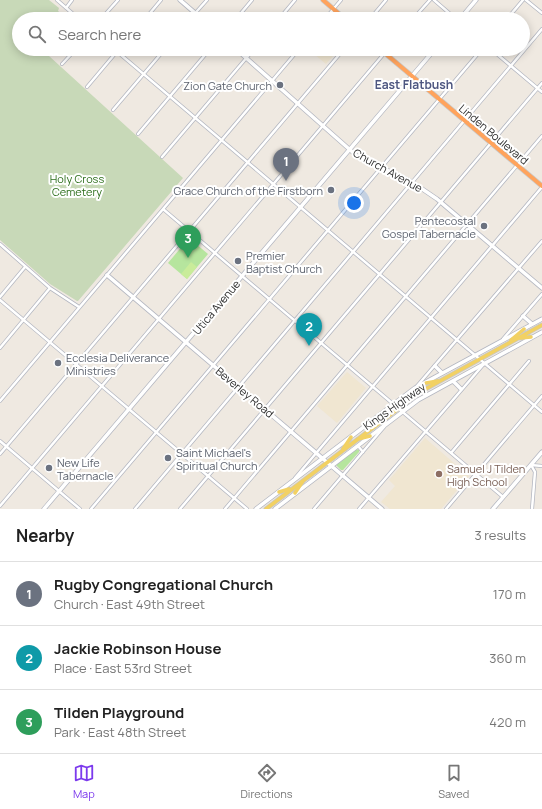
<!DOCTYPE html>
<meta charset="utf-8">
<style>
:root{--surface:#fff;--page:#f6f6f6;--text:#222;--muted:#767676;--line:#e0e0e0;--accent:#7c3aed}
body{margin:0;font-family:Manrope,sans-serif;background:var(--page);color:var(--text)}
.you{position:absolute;left:354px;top:203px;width:14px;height:14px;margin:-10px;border:3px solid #fff;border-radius:50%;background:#1a73e8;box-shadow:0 0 0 6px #1a73e833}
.badge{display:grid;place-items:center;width:26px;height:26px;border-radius:50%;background:var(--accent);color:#fff;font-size:13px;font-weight:700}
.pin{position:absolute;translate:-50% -33px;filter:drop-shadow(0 1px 2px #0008)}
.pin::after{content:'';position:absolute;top:21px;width:14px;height:12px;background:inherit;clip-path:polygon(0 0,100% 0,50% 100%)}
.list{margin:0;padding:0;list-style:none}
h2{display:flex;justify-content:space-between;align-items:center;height:52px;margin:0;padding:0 16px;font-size:17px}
h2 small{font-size:13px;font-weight:400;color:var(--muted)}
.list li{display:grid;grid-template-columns:26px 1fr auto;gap:12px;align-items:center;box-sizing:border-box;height:64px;padding:0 16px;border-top:1px solid var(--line)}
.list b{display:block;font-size:15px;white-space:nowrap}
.list p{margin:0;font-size:13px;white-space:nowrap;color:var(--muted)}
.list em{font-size:13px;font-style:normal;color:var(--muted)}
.icon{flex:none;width:22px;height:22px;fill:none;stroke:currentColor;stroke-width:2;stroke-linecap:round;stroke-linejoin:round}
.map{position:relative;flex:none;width:542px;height:509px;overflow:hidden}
.search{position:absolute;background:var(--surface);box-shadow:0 2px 10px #0003;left:12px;right:12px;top:12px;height:44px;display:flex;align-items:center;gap:10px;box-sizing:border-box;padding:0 14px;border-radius:22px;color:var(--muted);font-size:15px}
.sheet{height:244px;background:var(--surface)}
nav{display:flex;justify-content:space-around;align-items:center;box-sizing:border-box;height:56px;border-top:1px solid var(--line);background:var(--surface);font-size:11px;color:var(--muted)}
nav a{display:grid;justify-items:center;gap:2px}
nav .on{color:var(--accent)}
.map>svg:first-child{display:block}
.education{fill:#f0e6d1}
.green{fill:#b6e59e}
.cemetery{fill:#c8d9b8}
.pitch{fill:#c9ec9a}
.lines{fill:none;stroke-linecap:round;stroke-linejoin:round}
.street-casing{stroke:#b4b7c1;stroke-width:4}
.secondary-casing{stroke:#b4b7c1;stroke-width:5}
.primary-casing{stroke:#c9c9c9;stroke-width:5}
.highway-casing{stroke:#c9c9c9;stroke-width:5.5}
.street{stroke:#fff;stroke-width:2.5}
.secondary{stroke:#fff;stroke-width:3.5}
.primary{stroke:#f2d163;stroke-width:3.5}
.highway{stroke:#ffa35c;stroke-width:4}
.worship-dot{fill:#6b7280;stroke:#fff;stroke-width:1.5}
.education-dot{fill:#8d6e63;stroke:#fff;stroke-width:1.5}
.labels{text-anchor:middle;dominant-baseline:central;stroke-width:4;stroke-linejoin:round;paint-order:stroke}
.worship-label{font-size:11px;fill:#5b616d;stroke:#fff;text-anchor:start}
.street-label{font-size:11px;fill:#2e2e2e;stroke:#fff}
.park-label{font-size:11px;fill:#2c6e1b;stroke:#fff}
.education-label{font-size:11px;fill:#785e54;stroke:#fff;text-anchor:start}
.neighbourhood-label{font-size:12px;font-weight:bold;fill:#4d5680;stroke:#fff}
</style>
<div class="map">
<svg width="542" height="509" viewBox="0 0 542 509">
<rect width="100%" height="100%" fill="#efe9e1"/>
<path class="education" d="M308,49H339L326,64Z
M347,372L366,388L337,423L317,406Z
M425,438L469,476L441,509H390L381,502L395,486L389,480Z"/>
<path class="green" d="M189,238L208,254L187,279L168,263Z
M356,449L359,450V452L343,470H341L336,465Z"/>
<path class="cemetery" d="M0,0H49L59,8L58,11L64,16L67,15L71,19H19V49H54L49,56L183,178L78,301H77L50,284L0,240Z"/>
<path class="pitch" d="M191,262L197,267L187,279L181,274Z"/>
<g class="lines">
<defs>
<path id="street" d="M57,0L79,19
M434,0L456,19
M526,0L542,13
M66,8L72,0
M101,19L118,0
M145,19L161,0
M190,19L207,0
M236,19L252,0
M279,19L295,0
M325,19L341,0
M370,19L386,0
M413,19L430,0
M507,19L523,0
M114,49L542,412
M491,49L542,92
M62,64L76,49
M87,87L119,49
M113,110L165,49
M138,134L210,49
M162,157L254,49
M163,209L503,497
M0,244L50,288L79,307
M0,297L25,267
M0,300L247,509
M503,339L542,294
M0,348L50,288
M417,386L542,241
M0,401L299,49
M0,441L80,509
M358,446L363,452
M451,453L529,361
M0,454L344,49
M531,465L535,472L532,509
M531,465L542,466
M295,478L542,187
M0,506L388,49
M91,509L482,49
M135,509L542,29
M180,509L542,83
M225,509L542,136
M314,509L384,427
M359,509L483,365
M446,509L542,396"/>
<path id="secondary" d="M180,0L202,19
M460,19L476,0
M236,49L357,156L412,182L437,199L542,288
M107,275L382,509
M523,316L532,324
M435,366L442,373
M453,381L461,389
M44,509L435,49
M256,509L415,388L542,319
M275,509L418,400L542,332
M493,509L542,452"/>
<path id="primary" d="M520,338L531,337
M511,340L524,329
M426,383L438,381
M358,439L370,436
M343,449L351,437
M279,492L289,489
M295,493L303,481
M266,509L420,392L542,325"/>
<path id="highway" d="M323,0L345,19
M380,49L542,186"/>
</defs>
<use href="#street" class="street-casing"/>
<use href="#secondary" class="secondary-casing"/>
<use href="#primary" class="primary-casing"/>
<use href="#highway" class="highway-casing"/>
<use href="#street" class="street"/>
<use href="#secondary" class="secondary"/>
<use href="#primary" class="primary"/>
<use href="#highway" class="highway"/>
</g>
<g class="worship-dot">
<circle cx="280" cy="85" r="4"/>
<circle cx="331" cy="190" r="4"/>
<circle cx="484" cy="226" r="4"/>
<circle cx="238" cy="261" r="4"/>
<circle cx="58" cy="363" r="4"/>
<circle cx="168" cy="458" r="4"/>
<circle cx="49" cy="468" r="4"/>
</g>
<circle class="education-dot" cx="439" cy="474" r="4"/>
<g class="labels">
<g class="worship-label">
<text x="272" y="85" text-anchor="end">Zion Gate Church</text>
<text x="323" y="190" text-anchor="end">Grace Church of the Firstborn</text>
<text x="476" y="220" text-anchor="end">Pentecostal<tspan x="476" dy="13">Gospel Tabernacle</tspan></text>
<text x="246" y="255">Premier<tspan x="246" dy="13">Baptist Church</tspan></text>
<text x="66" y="357">Ecclesia Deliverance<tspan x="66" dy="13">Ministries</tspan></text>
<text x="176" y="452">Saint Michael's<tspan x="176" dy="13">Spiritual Church</tspan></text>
<text x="57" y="462">New Life<tspan x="57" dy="13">Tabernacle</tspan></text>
</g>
<g class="street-label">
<text transform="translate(494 134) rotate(40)">Linden Boulevard</text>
<text transform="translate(388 170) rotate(29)">Church Avenue</text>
<text transform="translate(216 307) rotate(-50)">Utica Avenue</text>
<text transform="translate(245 392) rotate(40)">Beverley Road</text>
<text transform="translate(394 406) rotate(-35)">Kings Highway</text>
</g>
<g class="park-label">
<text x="77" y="178">Holy Cross<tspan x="77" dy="13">Cemetery</tspan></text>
</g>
<g class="education-label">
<text x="447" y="468">Samuel J Tilden<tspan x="447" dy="13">High School</tspan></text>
</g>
<g class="neighbourhood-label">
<text x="414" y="84">East Flatbush</text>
</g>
</g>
</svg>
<div class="you"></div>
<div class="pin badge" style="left:286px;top:181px;background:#6b7280">1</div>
<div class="pin badge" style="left:309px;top:346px;background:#0f9aa8">2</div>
<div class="pin badge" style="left:188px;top:258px;background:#2e9e5b">3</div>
<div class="search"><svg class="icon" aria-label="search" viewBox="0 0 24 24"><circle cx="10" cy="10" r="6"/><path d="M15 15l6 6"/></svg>Search here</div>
</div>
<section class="sheet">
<h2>Nearby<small>3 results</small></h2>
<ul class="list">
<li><span class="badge" style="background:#6b7280">1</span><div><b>Rugby Congregational Church</b><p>Church · East 49th Street</p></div><em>170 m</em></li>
<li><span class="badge" style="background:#0f9aa8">2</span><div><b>Jackie Robinson House</b><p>Place · East 53rd Street</p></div><em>360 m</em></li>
<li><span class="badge" style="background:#2e9e5b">3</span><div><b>Tilden Playground</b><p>Park · East 48th Street</p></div><em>420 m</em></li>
</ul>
</section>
<nav>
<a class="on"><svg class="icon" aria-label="map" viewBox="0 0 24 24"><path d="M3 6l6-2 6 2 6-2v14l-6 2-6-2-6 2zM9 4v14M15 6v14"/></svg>Map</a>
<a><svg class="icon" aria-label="directions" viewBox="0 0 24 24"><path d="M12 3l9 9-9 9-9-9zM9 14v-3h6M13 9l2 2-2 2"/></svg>Directions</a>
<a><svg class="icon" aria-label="saved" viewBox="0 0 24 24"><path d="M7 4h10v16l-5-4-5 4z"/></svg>Saved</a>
</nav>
